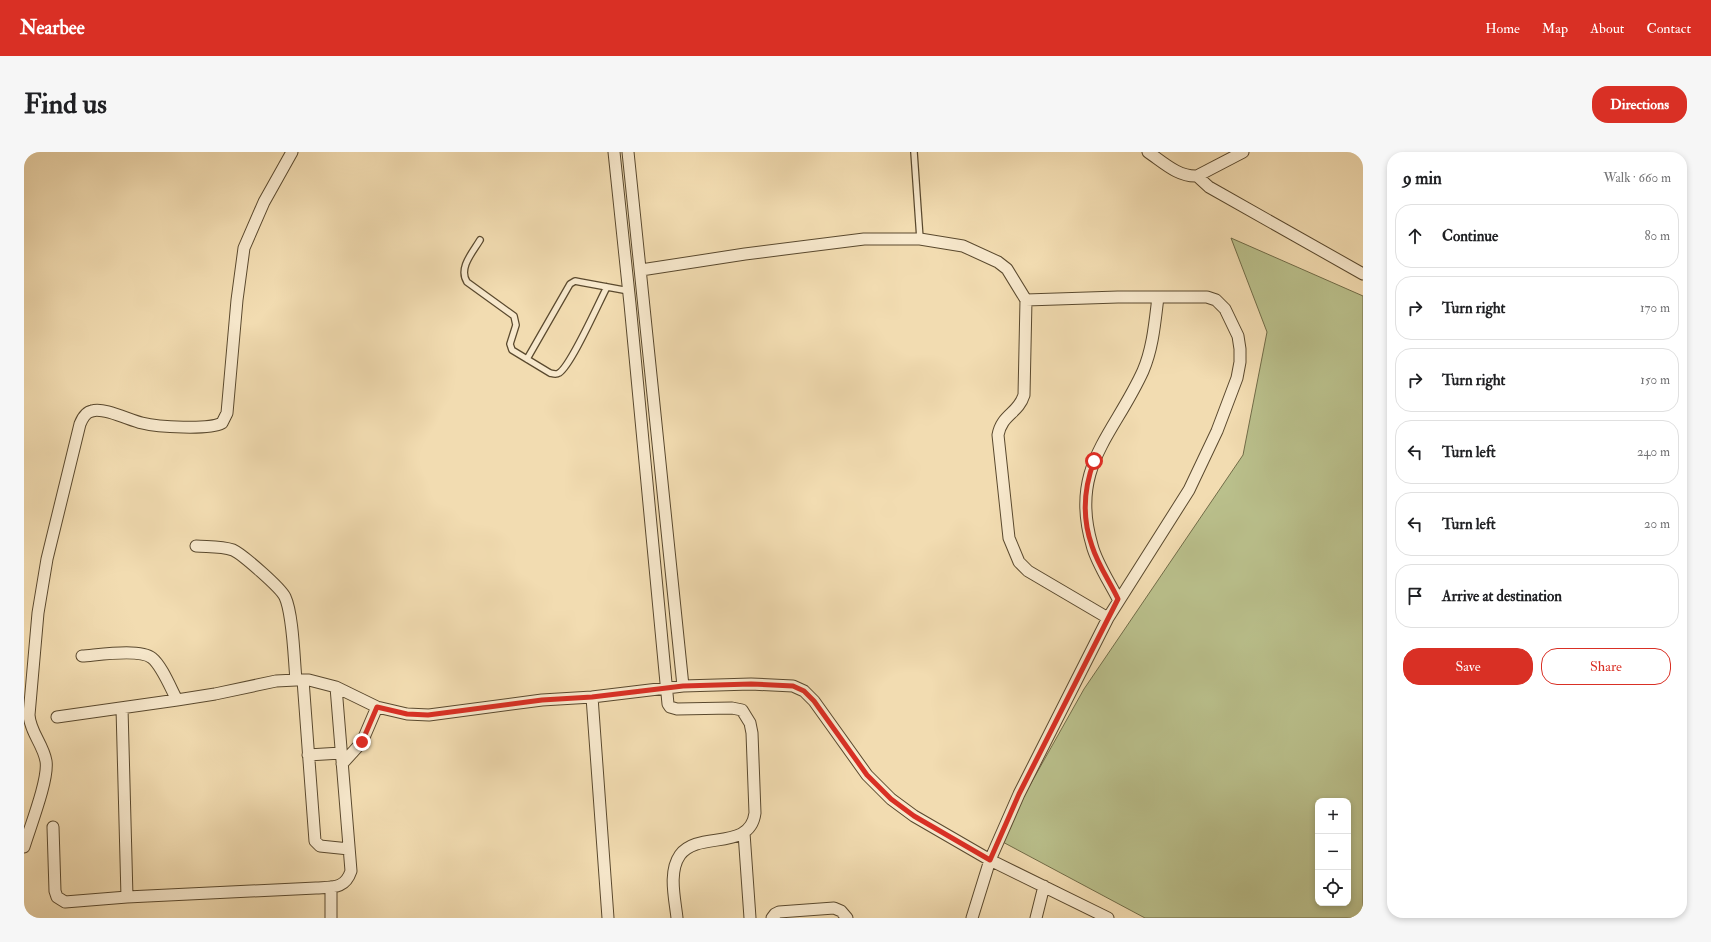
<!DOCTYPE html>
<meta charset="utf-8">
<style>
:root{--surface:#fff;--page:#f6f6f6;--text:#202124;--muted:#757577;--line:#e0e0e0;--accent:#d93025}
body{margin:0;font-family:"IM FELL Double Pica",serif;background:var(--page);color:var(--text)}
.controls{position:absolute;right:12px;bottom:12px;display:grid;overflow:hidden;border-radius:8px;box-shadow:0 2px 6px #0003}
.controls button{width:36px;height:36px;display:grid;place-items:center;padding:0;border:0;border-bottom:1px solid var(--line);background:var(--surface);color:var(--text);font:20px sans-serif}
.stop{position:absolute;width:12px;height:12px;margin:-9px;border:3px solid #d93025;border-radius:50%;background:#fff}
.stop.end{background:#d93025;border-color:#fff;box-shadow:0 1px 4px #0008}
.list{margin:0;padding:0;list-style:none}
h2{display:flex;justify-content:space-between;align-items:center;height:52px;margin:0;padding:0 16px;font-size:17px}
h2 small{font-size:13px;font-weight:400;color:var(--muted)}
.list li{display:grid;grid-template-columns:26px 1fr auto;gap:12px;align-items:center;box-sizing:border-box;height:64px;margin:0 8px 8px;padding:0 8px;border:1px solid var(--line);border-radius:16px}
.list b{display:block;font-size:15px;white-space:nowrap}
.list em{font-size:13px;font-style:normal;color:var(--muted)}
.actions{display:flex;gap:8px;padding:12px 16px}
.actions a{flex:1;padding:9px 0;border:1px solid var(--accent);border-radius:16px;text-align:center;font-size:14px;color:var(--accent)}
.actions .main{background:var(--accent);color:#fff}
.icon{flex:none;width:22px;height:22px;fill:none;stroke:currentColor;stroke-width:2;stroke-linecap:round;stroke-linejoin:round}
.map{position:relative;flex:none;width:1339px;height:766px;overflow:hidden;border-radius:16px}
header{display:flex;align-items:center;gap:24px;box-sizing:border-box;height:56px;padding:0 20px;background:var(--accent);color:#fff}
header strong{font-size:19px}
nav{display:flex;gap:22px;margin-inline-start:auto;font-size:14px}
.intro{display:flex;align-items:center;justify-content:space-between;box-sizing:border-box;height:96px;padding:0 24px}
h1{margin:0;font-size:28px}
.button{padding:10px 18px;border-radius:16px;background:var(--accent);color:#fff;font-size:14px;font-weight:700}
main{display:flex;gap:24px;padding:0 24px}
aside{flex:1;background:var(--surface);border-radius:16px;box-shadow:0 2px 6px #0003}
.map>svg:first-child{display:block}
.green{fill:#bac08c;stroke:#716c48;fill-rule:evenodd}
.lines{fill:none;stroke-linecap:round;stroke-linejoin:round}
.lane-casing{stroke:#5a492e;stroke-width:8}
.street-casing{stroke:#5a492e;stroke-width:13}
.lane{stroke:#f7e8cc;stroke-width:5.5}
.street{stroke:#f7e8cc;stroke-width:11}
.route{stroke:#d93025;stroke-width:5}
</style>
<header>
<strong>Nearbee</strong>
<nav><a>Home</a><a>Map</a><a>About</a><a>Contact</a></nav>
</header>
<div class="intro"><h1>Find us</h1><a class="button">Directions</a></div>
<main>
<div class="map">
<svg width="1339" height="766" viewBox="0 0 1339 766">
<rect width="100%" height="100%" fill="#f2dcb1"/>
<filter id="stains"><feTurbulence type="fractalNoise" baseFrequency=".005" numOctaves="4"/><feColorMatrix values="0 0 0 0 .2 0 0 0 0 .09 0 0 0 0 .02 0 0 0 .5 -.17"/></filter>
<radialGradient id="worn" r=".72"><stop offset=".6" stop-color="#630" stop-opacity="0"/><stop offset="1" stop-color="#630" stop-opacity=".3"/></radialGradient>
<path class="green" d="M1207,86L1339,144V766H1121L975,688L1060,537L1219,303L1243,180ZM1294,649H1324V751H1294Z"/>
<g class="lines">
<defs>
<path id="lane" d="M890,0L896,87
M456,88C449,100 434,116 443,130L490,164L492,173L486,192L488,198L526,221C530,222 532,223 535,221C547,214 575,150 583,135
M503,207L546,132L551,129L556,130L605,139"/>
<path id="street" d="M590,0L606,152L644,552L646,555L653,557L708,556L718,558L726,571L728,581L731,661C726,700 674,678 656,703C644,720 651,747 653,766
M604,0L659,534
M1124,0C1139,10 1154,25 1173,24L1219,0
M1173,24L1185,35L1339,122
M617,118L721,102L840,87H896L939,94L974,110L983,117L1002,148L1000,243C994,262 978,262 974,283L985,386L995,410L1004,419L1084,466
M172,394C184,395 197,394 209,398C218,402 257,436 261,445C269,462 270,507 272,528
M1094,447C1086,431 1072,410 1068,393C1045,315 1090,283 1119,219C1129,196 1131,169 1134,145
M58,504C74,503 116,496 128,506C138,514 147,537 153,548
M279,528L291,689L296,694L325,697
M568,545L584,766
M98,556L103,745
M33,565L153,548L191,542L252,529L272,528H285L312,535L353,555L383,562L405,563L518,548L568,545L659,534L727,532L769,534L780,539L790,549L843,623L867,647L890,664L966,708L1084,766
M284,603L317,601
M318,612L338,590L353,555
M29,675L31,739L33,745L41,750L103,745L292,736C309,735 321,737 327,719L312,535
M720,681L726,766
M0,695C6,675 25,627 22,609C19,592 6,580 5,563L14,461L23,407L56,272C58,267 62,260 68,259C80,255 105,268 118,271C134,275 185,278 198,271L203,261L213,148L220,96L240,50L268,0
M307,766V735
M748,766L751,762L755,760L810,756L817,759L823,766
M948,766L966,708L995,642L1084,466L1165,338L1193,279L1213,226L1216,210V197L1214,184L1201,157L1192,148L1183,145H1094L1002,148
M1012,766L1020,734"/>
</defs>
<use href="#lane" class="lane-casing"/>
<use href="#street" class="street-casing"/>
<use href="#lane" class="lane"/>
<use href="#street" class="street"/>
</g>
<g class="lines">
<path class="route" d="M338,590L353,555L383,562L404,563L518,548L568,545L659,534L727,532L769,534L780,539L790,549L843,623L867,647L890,664L966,708L995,642L1094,447C1086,430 1074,413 1068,394C1058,366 1060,336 1070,309"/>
</g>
<rect width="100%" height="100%" filter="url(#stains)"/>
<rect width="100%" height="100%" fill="url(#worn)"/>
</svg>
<div class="controls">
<button>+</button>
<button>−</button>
<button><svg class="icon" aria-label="locate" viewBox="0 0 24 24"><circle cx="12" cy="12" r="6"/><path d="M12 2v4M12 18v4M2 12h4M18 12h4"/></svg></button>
</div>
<div class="stop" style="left:1070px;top:309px"></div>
<div class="stop end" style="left:338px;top:590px"></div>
</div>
<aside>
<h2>9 min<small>Walk · 660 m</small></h2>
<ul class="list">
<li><svg class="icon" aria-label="ahead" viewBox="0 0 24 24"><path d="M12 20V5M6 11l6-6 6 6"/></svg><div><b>Continue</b></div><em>80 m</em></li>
<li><svg class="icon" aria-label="right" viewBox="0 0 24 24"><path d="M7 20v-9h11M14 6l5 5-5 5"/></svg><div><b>Turn right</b></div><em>170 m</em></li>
<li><svg class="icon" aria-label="right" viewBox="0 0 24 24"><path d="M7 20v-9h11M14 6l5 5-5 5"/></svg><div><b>Turn right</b></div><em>150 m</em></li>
<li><svg class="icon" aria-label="left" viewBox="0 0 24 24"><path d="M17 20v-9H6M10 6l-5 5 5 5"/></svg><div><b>Turn left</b></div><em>240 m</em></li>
<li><svg class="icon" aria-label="left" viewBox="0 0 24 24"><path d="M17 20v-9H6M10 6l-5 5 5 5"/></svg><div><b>Turn left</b></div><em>20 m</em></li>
<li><svg class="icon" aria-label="arrive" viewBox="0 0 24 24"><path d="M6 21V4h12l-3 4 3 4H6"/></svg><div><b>Arrive at destination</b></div></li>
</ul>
<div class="actions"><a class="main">Save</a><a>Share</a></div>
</aside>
</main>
